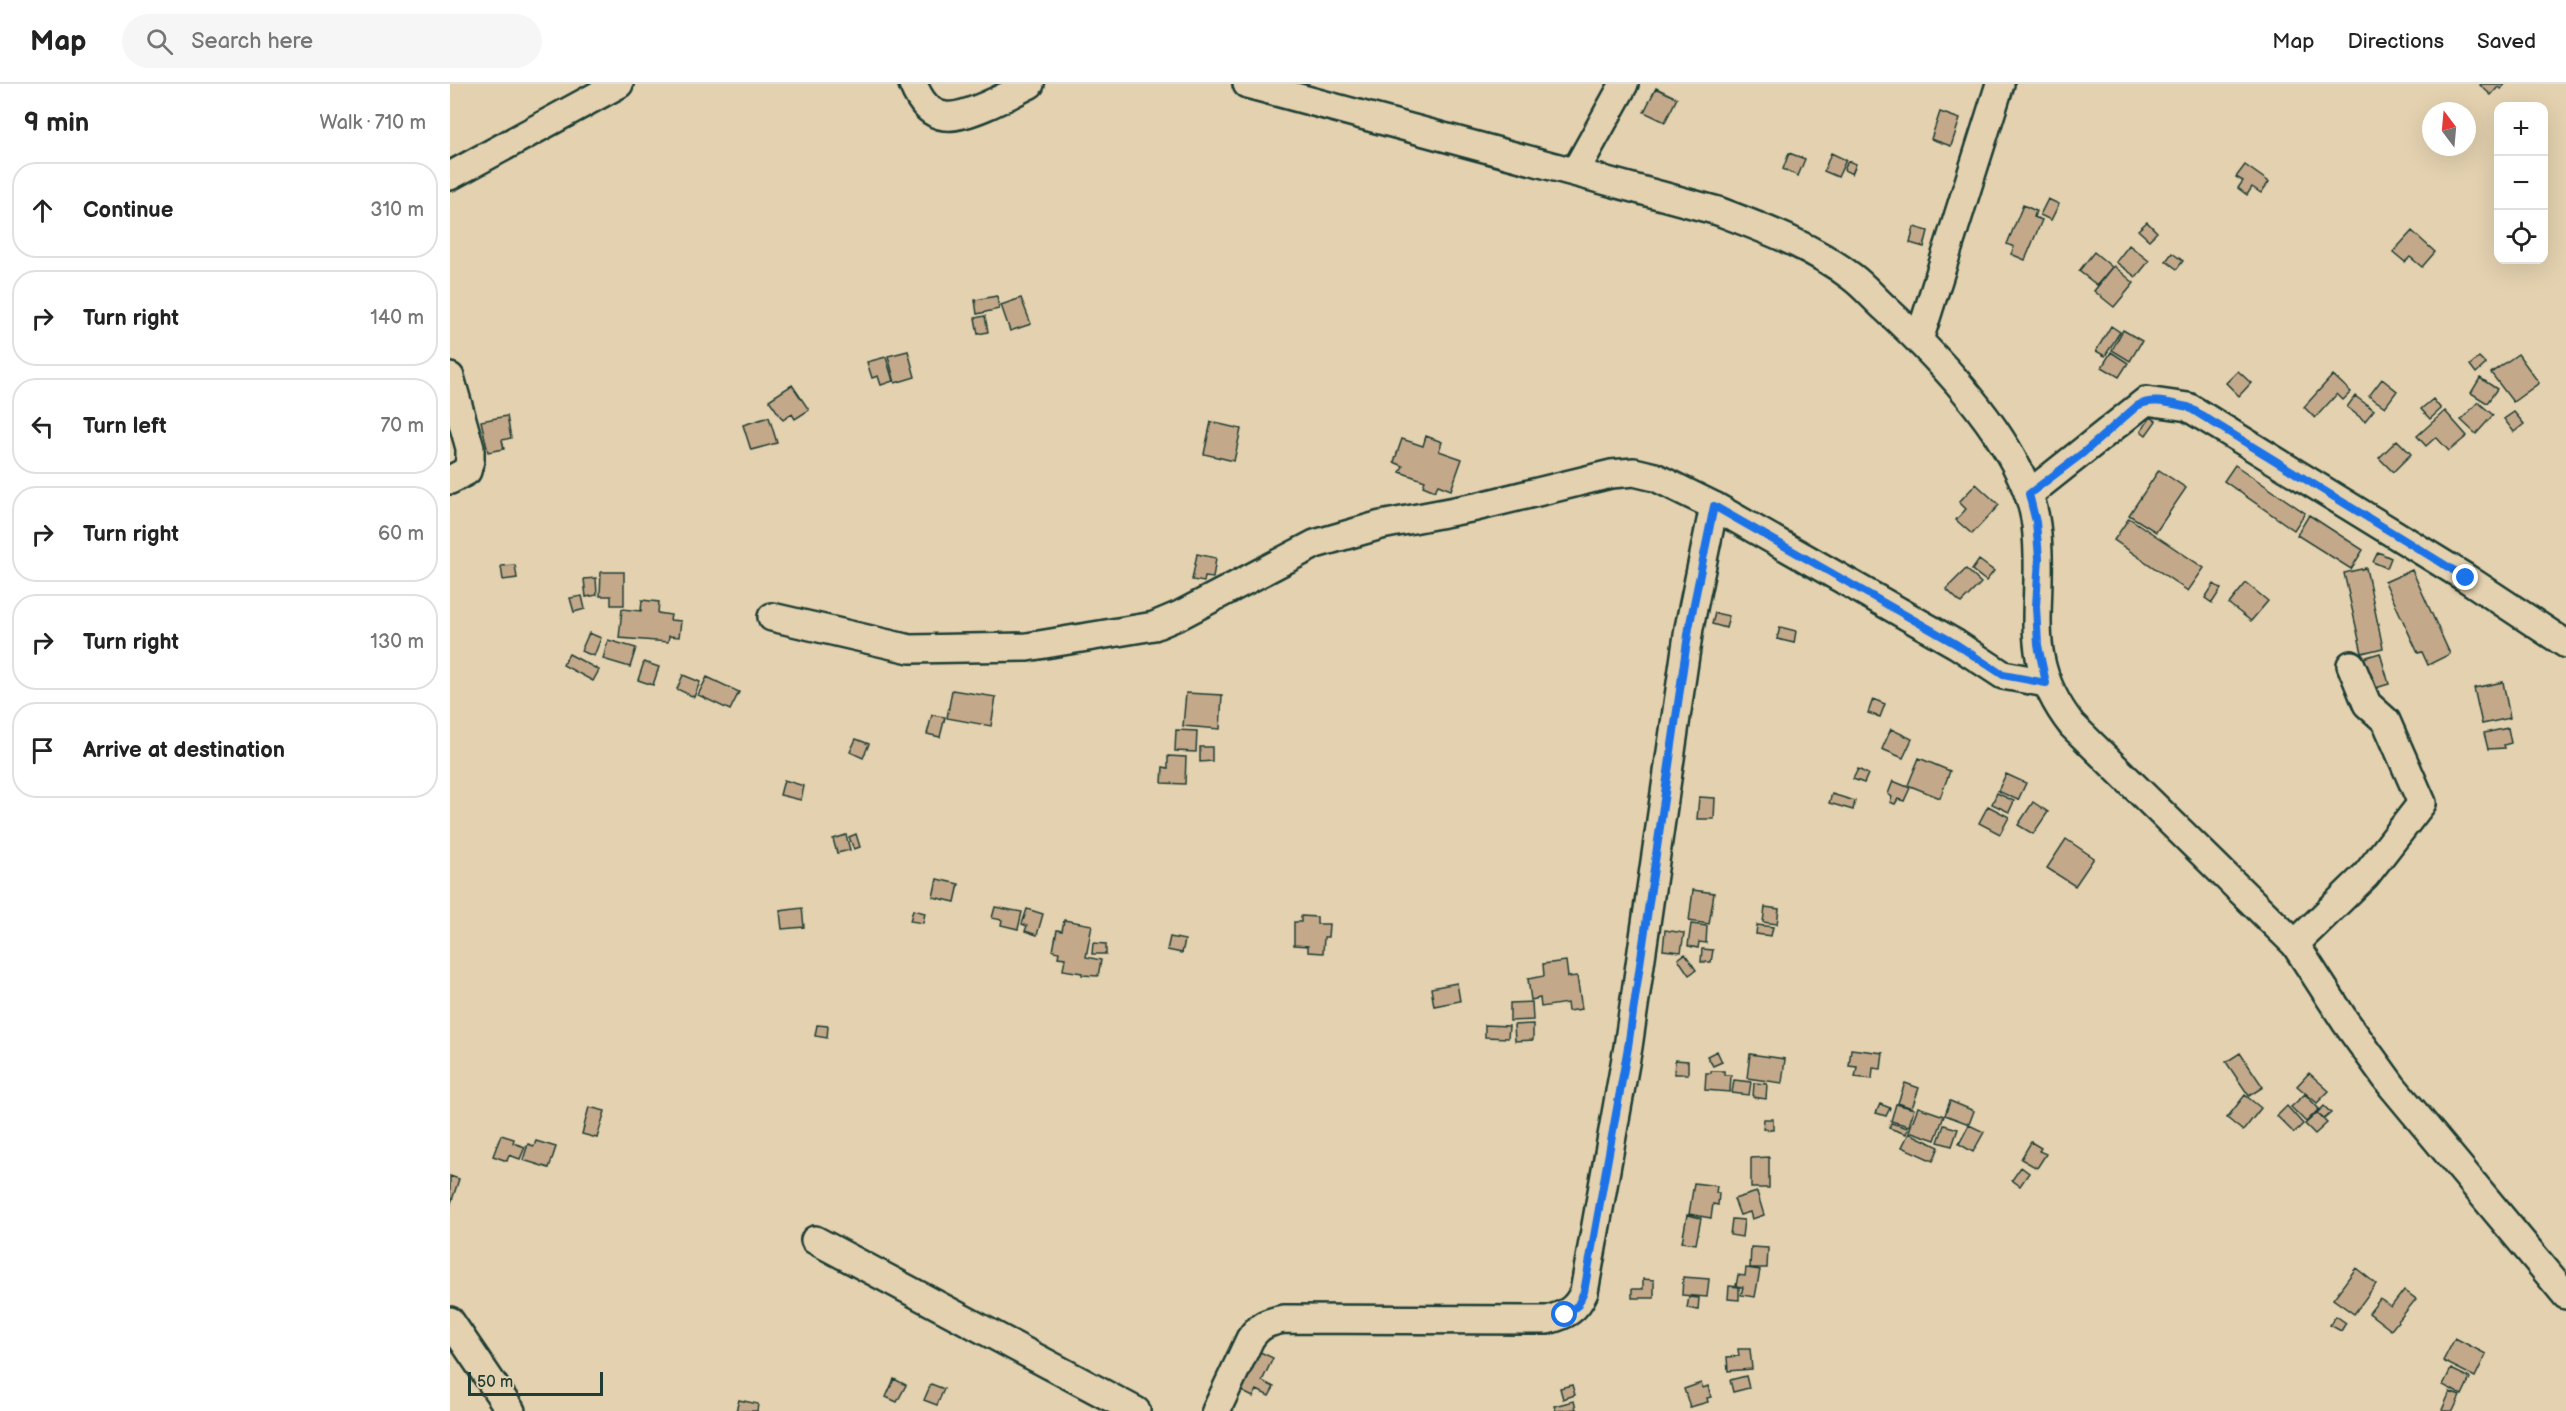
<!DOCTYPE html>
<meta charset="utf-8">
<style>
:root{--surface:#fff;--page:#f6f6f6;--text:#222;--muted:#767676;--line:#e0e0e0}
body{margin:0;font-family:"Balsamiq Sans",sans-serif;background:var(--page);color:var(--text)}
.controls{position:absolute;right:18px;top:18px;display:grid;overflow:hidden;border-radius:12px;box-shadow:0 6px 24px #0002}
.controls button{width:54px;height:54px;display:grid;place-items:center;padding:0;border:0;border-bottom:2px solid var(--line);background:var(--surface);color:var(--text);font:30px sans-serif}
.compass{position:absolute;left:1972px;top:18px;width:54px;height:54px;border-radius:50%;background:var(--surface);box-shadow:0 6px 24px #0002;rotate:344deg}
.scale{position:absolute;left:18px;bottom:15px;width:135px;box-sizing:border-box;padding-left:6px;border:3px solid #1f3d34;border-top:0;font-size:16px;line-height:21px;white-space:nowrap;color:#1f3d34;-webkit-text-stroke:4px #e3d1af;paint-order:stroke}
.stop{position:absolute;width:18px;height:18px;margin:-14px;border:4px solid #1a73e8;border-radius:50%;background:#fff}
.stop.end{background:#1a73e8;border-color:#fff;box-shadow:0 2px 6px #0008}
.list{margin:0;padding:0;list-style:none}
h2{display:flex;justify-content:space-between;align-items:center;height:78px;margin:0;padding:0 24px;font-size:26px}
h2 small{font-size:20px;font-weight:400;color:var(--muted)}
.list li{display:grid;grid-template-columns:39px 1fr auto;gap:18px;align-items:center;box-sizing:border-box;height:96px;margin:0 12px 12px;padding:0 12px;border:2px solid var(--line);border-radius:24px}
.list b{display:block;font-size:22px;white-space:nowrap}
.list em{font-size:20px;font-style:normal;color:var(--muted)}
.icon{flex:none;width:33px;height:33px;fill:none;stroke:currentColor;stroke-width:2;stroke-linecap:round;stroke-linejoin:round}
.map{position:relative;flex:none;width:2116px;height:1327px;overflow:hidden}
header{display:flex;align-items:center;gap:36px;box-sizing:border-box;height:84px;padding:0 30px;background:var(--surface);border-bottom:2px solid var(--line)}
header strong{font-size:28px}
nav{display:flex;gap:33px;margin-inline-start:auto;font-size:21px}
.search{width:420px;height:54px;background:var(--page);display:flex;align-items:center;gap:15px;box-sizing:border-box;padding:0 21px;border-radius:33px;color:var(--muted);font-size:22px}
main{display:flex}
aside{flex:1;background:var(--surface)}
.map>svg:first-child{display:block}
.building{fill:#c4a88a;stroke:#1f3d34;stroke-width:1.5}
.lines{fill:none;stroke-linecap:round;stroke-linejoin:round}
.minor-casing{stroke:#1f3d34;stroke-width:32}
.minor{stroke:#e3d1af;stroke-width:27}
.route{stroke:#1a73e8;stroke-width:8}
</style>
<header>
<strong>Map</strong>
<div class="search"><svg class="icon" aria-label="search" viewBox="0 0 24 24"><circle cx="10" cy="10" r="6"/><path d="M15 15l6 6"/></svg>Search here</div>
<nav><a>Map</a><a>Directions</a><a>Saved</a></nav>
</header>
<main>
<aside>
<h2>9 min<small>Walk · 710 m</small></h2>
<ul class="list">
<li><svg class="icon" aria-label="ahead" viewBox="0 0 24 24"><path d="M12 20V5M6 11l6-6 6 6"/></svg><div><b>Continue</b></div><em>310 m</em></li>
<li><svg class="icon" aria-label="right" viewBox="0 0 24 24"><path d="M7 20v-9h11M14 6l5 5-5 5"/></svg><div><b>Turn right</b></div><em>140 m</em></li>
<li><svg class="icon" aria-label="left" viewBox="0 0 24 24"><path d="M17 20v-9H6M10 6l-5 5 5 5"/></svg><div><b>Turn left</b></div><em>70 m</em></li>
<li><svg class="icon" aria-label="right" viewBox="0 0 24 24"><path d="M7 20v-9h11M14 6l5 5-5 5"/></svg><div><b>Turn right</b></div><em>60 m</em></li>
<li><svg class="icon" aria-label="right" viewBox="0 0 24 24"><path d="M7 20v-9h11M14 6l5 5-5 5"/></svg><div><b>Turn right</b></div><em>130 m</em></li>
<li><svg class="icon" aria-label="arrive" viewBox="0 0 24 24"><path d="M6 21V4h12l-3 4 3 4H6"/></svg><div><b>Arrive at destination</b></div></li>
</ul>
</aside>
<div class="map">
<svg width="2116" height="1327" viewBox="0 0 2116 1327">
<rect width="100%" height="100%" fill="#e3d1af"/>
<filter id="ink" filterUnits="userSpaceOnUse"><feTurbulence type="fractalNoise" baseFrequency=".0167" numOctaves="2"/><feDisplacementMap in="SourceGraphic" scale="12" xChannelSelector="R" yChannelSelector="G"/><feConvolveMatrix kernelMatrix="1 2 1 2 8 2 1 2 1" color-interpolation-filters="sRGB"/></filter>
<g filter="url(#ink)">
<path class="building" d="M2031,0H2055L2051,5L2048,3L2041,11L2030,1Z
M1206,4L1227,14L1215,38L1194,28Z
M1490,28L1510,35L1501,62L1481,55Z
M1339,69L1355,75L1348,92L1333,85Z
M1381,69L1396,76L1388,93L1374,87Z
M1398,77L1406,80L1402,90L1394,86Z
M1795,81L1819,98L1811,109L1802,103L1797,111L1788,104L1793,97L1786,93Z
M1598,115L1609,120L1601,136L1590,131Z
M1573,121L1586,127L1584,133L1592,136L1575,176L1561,170L1564,163L1557,160Z
M1697,138L1707,148L1699,156L1688,146Z
M1464,143L1478,147L1474,163L1460,159Z
M1962,147L1985,168L1972,183L1960,173L1955,178L1943,168Z
M1679,161L1699,177L1686,193L1666,178Z
M1644,168L1662,183L1647,201L1629,187Z
M1722,169L1733,177L1727,185L1716,177Z
M1664,182L1684,199L1664,223L1644,207Z
M547,212L549,225L527,230L525,216Z
M571,214L581,240L560,247L551,221Z
M535,232L538,248L528,250L525,234Z
M1661,242L1670,248L1655,272L1646,267Z
M1673,246L1692,257L1680,277L1662,266Z
M458,267L465,293L445,299L438,272Z
M1661,268L1678,279L1669,293L1652,283Z
M2068,270L2089,299L2063,318L2041,289Z
M436,273L443,297L431,301L428,292L422,294L417,278Z
M2029,273L2036,280L2026,289L2020,281Z
M1788,287L1801,299L1789,312L1776,299Z
M1883,291L1901,308L1893,316L1887,310L1865,334L1854,323Z
M2030,294L2047,305L2037,319L2021,309Z
M1932,295L1947,307L1935,323L1919,312Z
M342,301L359,326L345,335L342,330L333,336L319,316Z
M1905,312L1924,326L1915,337L1897,323Z
M1983,315L1991,325L1980,335L1971,325Z
M2028,318L2043,331L2026,350L2011,336Z
M1995,327L2017,352L1999,367L1986,353L1976,362L1967,352Z
M2064,328L2074,340L2064,348L2054,335Z
M57,332L61,354L52,356L54,365L38,368L31,337Z
M319,333L327,359L301,366L293,341Z
M1701,333L1706,337L1696,351L1691,347Z
M761,338L791,345L784,377L754,370Z
M976,352L992,358L989,367L1012,375L1001,406L988,401L985,407L973,402L975,397L950,388L953,382L944,378L952,355L973,362Z
M1947,356L1961,370L1943,388L1929,374Z
M1785,381L1855,429L1844,446L1774,397Z
M1709,386L1736,404L1706,448L1679,431Z
M1526,400L1549,421L1522,450L1506,436L1516,425L1509,418Z
M1859,431L1913,466L1901,485L1847,451Z
M1679,434L1754,484L1738,507L1664,456Z
M1928,468L1941,474L1937,484L1923,478Z
M747,470L766,474L763,494L755,493L754,498L742,496Z
M1529,476L1544,487L1536,497L1522,486Z
M65,481L67,494L53,496L51,482Z
M1916,484L1933,564L1912,569L1894,489Z
M1516,485L1531,499L1511,519L1496,505Z
M1962,486L2000,570L1978,581L1972,568L1968,569L1935,498Z
M151,488H174V521H161V512H150Z
M146,494L147,511L136,513L134,495Z
M1796,499L1818,517L1801,537L1779,520Z
M1764,500L1771,505L1762,519L1755,514Z
M132,512L135,525L124,528L120,514Z
M192,516L209,518L208,529L221,531L220,536L231,537L229,553L219,552L218,558L169,554L172,525L191,527Z
M1265,529L1279,532L1276,544L1262,540Z
M1330,543L1346,547L1344,559L1327,555Z
M139,549L151,554L144,572L131,567Z
M158,556L186,564L180,583L153,575Z
M1930,569L1939,600L1919,606L1910,575Z
M119,570L149,586L143,597L113,581Z
M194,578L209,583L203,601L188,596Z
M233,591L250,598L244,613L227,605Z
M257,593L289,608L280,626L248,611Z
M2053,598L2060,634L2032,640L2024,604Z
M502,606L546,613L541,642L497,634Z
M736,609L772,611L770,645L733,642Z
M1423,615L1435,620L1430,633L1418,629Z
M482,631L495,633L490,653L477,650Z
M2058,644L2061,659L2054,661L2055,664L2038,665L2034,649Z
M1441,645L1462,655L1453,674L1432,665Z
M726,646L747,647L746,668L725,667Z
M406,655L419,660L413,674L400,668Z
M750,663H762V677L750,678Z
M718,672L736,673L735,700L712,699L713,683L718,684Z
M1469,674L1500,687L1490,714L1458,701Z
M1408,685L1418,690L1414,699L1403,695Z
M1556,690L1576,699L1568,716L1548,707Z
M334,696L354,702L351,716L330,711Z
M1443,697L1460,704L1454,717L1448,715L1445,720L1440,718L1442,713L1438,710Z
M1547,709L1564,717L1559,728L1542,720Z
M1382,710L1405,717L1403,726L1379,719Z
M1249,713L1265,714L1264,735H1247Z
M1583,718L1598,728L1583,750L1568,741Z
M1538,722L1559,733L1550,750L1529,739Z
M406,750L410,763L404,765L399,753Z
M396,751L400,766L387,769L383,755Z
M1616,755L1644,774L1625,802L1597,784Z
M487,795L509,800L505,818L483,813Z
M1243,806L1264,809L1259,840L1239,837Z
M545,823L572,828L568,845L551,841L552,836L542,834Z
M1315,823L1329,825L1327,840L1313,838Z
M352,824L354,843L332,845L330,827Z
M577,825L593,830L587,851L575,847L577,842L572,840Z
M463,826L475,829L473,839L460,837Z
M851,832L867,833V840H879L878,853H874L873,869L858,868V862L844,861V838H851Z
M614,836L642,841L636,873L651,876L648,892L632,891V889L613,886L615,874L608,873L609,868L603,867L607,846L612,847Z
M1241,840L1257,842L1256,859L1249,858L1248,864L1238,862Z
M1307,841L1323,843L1321,852L1306,850Z
M1215,846L1234,849L1231,868L1213,866Z
M720,853L735,856L732,869L717,866Z
M643,859L656,860V870H642Z
M1252,865L1263,866L1261,878H1251Z
M1235,870L1246,886L1239,891L1228,875Z
M1116,877L1118,893L1127,892L1132,925L1118,927L1117,919L1091,923L1090,914L1081,916L1078,895L1094,892L1093,880Z
M1007,899L1010,917L984,922L981,904Z
M1082,918L1083,936L1060,937V919Z
M1083,940V956L1065,957L1064,941Z
M367,941L378,942L377,954L365,952Z
M1035,941L1059,942L1058,954L1035,953Z
M1401,965L1433,969L1431,985L1423,984L1422,995L1405,993L1407,983L1399,982Z
M1267,967L1272,978L1263,982L1257,972Z
M1790,969L1813,1003L1799,1012L1776,978Z
M1300,970L1335,975L1332,999L1297,994Z
M1225,976L1238,977V990H1224Z
M1261,987H1274V991H1281L1280,1008L1255,1006L1256,989H1261Z
M1859,989L1879,1007L1867,1019L1847,1002Z
M1284,996L1301,998L1299,1011L1282,1009Z
M1304,999L1317,1000L1316,1015L1303,1013Z
M1455,999L1469,1004L1462,1024L1448,1019Z
M1855,1010L1869,1025L1856,1038L1841,1023Z
M1795,1011L1811,1024L1793,1047L1777,1034Z
M1500,1017L1524,1027L1519,1040L1495,1031Z
M1430,1020L1440,1024L1436,1032L1426,1029Z
M1446,1020L1464,1025L1459,1042L1441,1037Z
M1837,1022L1853,1040L1844,1049L1827,1032Z
M1874,1022L1881,1029L1874,1035L1867,1029Z
M139,1023L155,1027L147,1054L132,1050Z
M1468,1023L1494,1032L1485,1056L1459,1047Z
M1867,1029L1877,1039L1865,1050L1855,1040Z
M1314,1035H1323V1046L1313,1045Z
M1441,1039L1458,1044L1456,1050L1439,1044Z
M1494,1041L1508,1045L1502,1062L1488,1058Z
M1519,1041L1534,1048L1523,1068L1509,1060Z
M1459,1049L1489,1063L1483,1077L1452,1063Z
M51,1051L64,1055L63,1059L75,1063L70,1075L59,1071L57,1077L43,1072Z
M86,1057L106,1063L99,1084L73,1076L78,1060L84,1062Z
M1581,1058L1591,1064L1589,1067L1596,1070L1587,1084L1571,1075Z
M1319,1073V1104H1301V1074Z
M1571,1083L1579,1089L1570,1102L1562,1096Z
M0,1092L9,1095L0,1122Z
M1244,1099L1267,1102L1266,1109H1269L1268,1121L1263,1120L1261,1134L1239,1130Z
M1307,1108L1314,1131L1302,1135L1300,1128L1290,1131L1284,1115Z
M1237,1131L1251,1134L1246,1160L1232,1158Z
M1282,1135L1294,1136L1292,1153L1280,1151Z
M1301,1163L1318,1164L1317,1184H1300Z
M1296,1184L1310,1186L1305,1213L1291,1211L1293,1203L1286,1202L1288,1191L1295,1192Z
M1906,1184L1926,1200L1904,1230L1883,1215Z
M1233,1193L1259,1195L1257,1213L1232,1211Z
M1193,1195L1204,1196V1214H1182V1205H1193Z
M1279,1202L1289,1203V1216L1278,1215Z
M1954,1206L1966,1215L1941,1246L1919,1229L1930,1215L1941,1223Z
M1239,1213L1249,1214L1248,1226L1237,1224Z
M1886,1232L1896,1239L1891,1247L1880,1241Z
M2005,1254L2036,1270L2025,1293L1993,1277Z
M804,1265L823,1274L812,1297L824,1303L819,1312L807,1306L803,1313L785,1304Z
M1288,1265H1300L1302,1285L1278,1287L1277,1273L1289,1272Z
M2001,1285L2020,1294L2012,1311L1993,1301Z
M1296,1292L1299,1304L1283,1308L1280,1296Z
M444,1295L456,1301L447,1318L436,1313Z
M1251,1299L1253,1304L1258,1302L1261,1313L1257,1314L1258,1318L1240,1323L1234,1305Z
M481,1300L494,1305L487,1321L474,1316Z
M1122,1301L1125,1311L1113,1315L1110,1304Z
M2000,1308L2010,1312L2003,1327H1994L1992,1326Z
M289,1316L308,1320L307,1327H286Z
M1124,1317L1126,1325L1106,1327L1104,1322Z"/>
<g class="lines">
<defs>
<path id="minor" d="M463,0C469,15 478,30 495,32C516,35 561,10 580,0
M797,0L1268,127C1315,145 1362,162 1402,193C1414,202 1424,214 1435,224C1489,274 1577,365 1586,441C1596,519 1567,571 1622,641L1845,860L1895,937L1942,1002L2116,1211
M1125,88L1174,0
M0,92L169,0
M1469,256L1550,0
M0,293L20,364V376L17,387L0,396
M1579,410L1696,317L1738,323L2016,494L2116,560
M322,533L460,565L577,563L704,542L730,531L865,460L931,441L1026,423L1161,390L1184,388L1205,393L1264,422L1506,560L1553,591L1596,599
M1845,860L1916,791L1972,719L1936,637L1917,620L1901,581
M365,1156L686,1327
M0,1237L61,1327
M766,1327L800,1255C809,1241 818,1238 834,1235L1097,1236C1116,1231 1126,1226 1134,1208L1178,963L1239,544L1264,422"/>
</defs>
<use href="#minor" class="minor-casing"/>
<use href="#minor" class="minor"/>
</g>
</g>
<g class="lines" filter="url(#ink)">
<path class="route" d="M1115,1231L1128,1221L1134,1208L1178,963L1239,544L1264,422L1506,560L1553,591L1596,599L1588,561L1586,522L1589,474L1586,438L1579,410L1633,369L1687,322C1703,313 1721,320 1738,323L2016,494"/>
</g>
</svg>
<div class="controls">
<button>+</button>
<button>−</button>
<button><svg class="icon" aria-label="locate" viewBox="0 0 24 24"><circle cx="12" cy="12" r="6"/><path d="M12 2v4M12 18v4M2 12h4M18 12h4"/></svg></button>
</div>
<svg class="compass" viewBox="-18 -18 36 36"><path d="M0-13l5 13h-10z" fill="#e53935"/><path d="M0 13l5-13h-10z" fill="#767676"/></svg>
<div class="scale">50 m</div>
<div class="stop" style="left:1115px;top:1231px"></div>
<div class="stop end" style="left:2016px;top:494px"></div>
</div>
</main>
